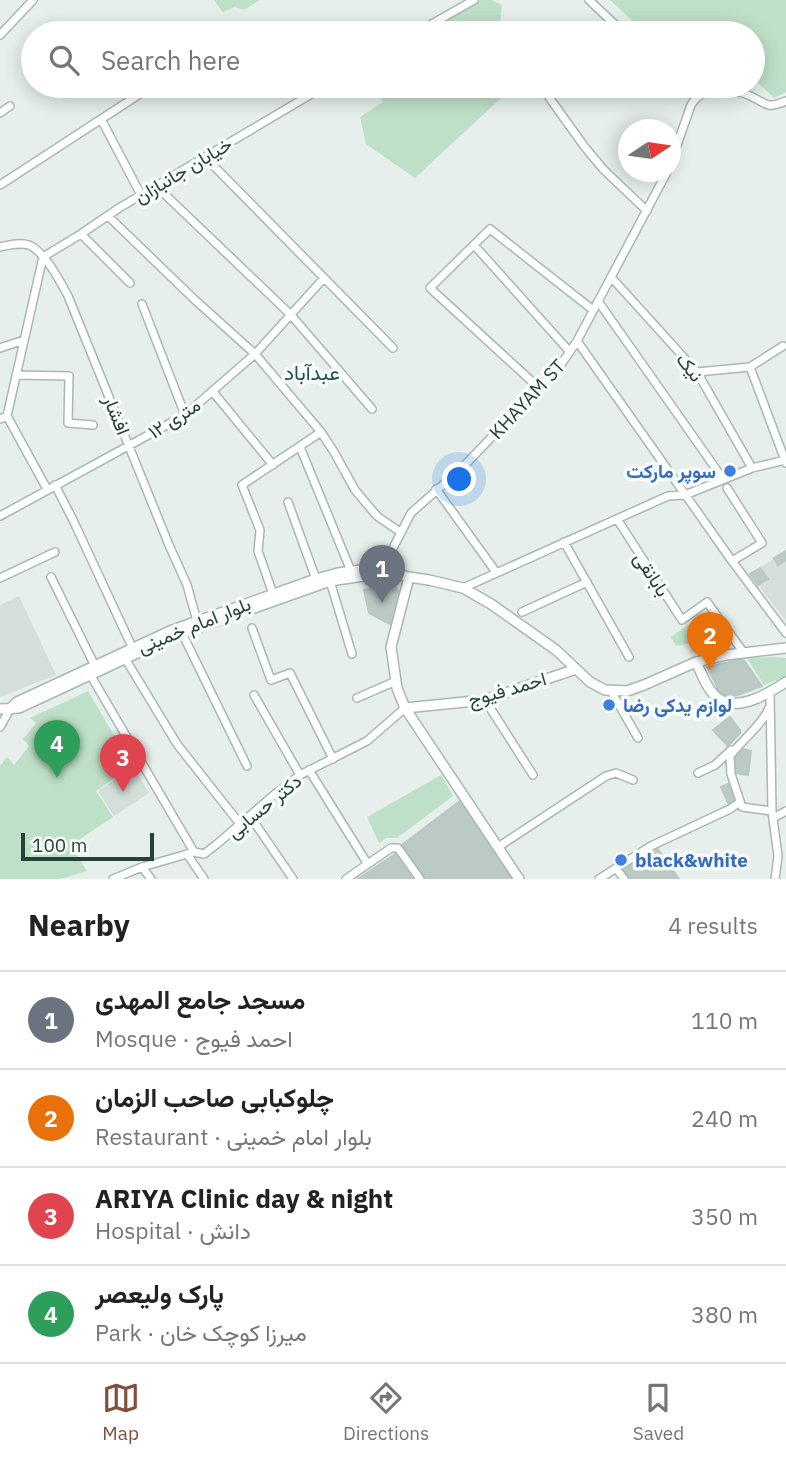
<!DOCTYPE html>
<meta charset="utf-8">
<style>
:root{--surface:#fff;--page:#f6f6f6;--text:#222;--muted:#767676;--line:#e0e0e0;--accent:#804e3d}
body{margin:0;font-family:"IBM Plex Sans",Vazirmatn,sans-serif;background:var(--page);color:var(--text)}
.compass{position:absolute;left:618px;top:119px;width:63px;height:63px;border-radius:50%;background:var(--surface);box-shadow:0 4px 18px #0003;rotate:77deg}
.scale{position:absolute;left:21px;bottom:18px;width:133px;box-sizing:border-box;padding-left:7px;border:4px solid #24423a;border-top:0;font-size:19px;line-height:24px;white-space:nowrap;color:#24423a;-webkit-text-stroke:5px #f7fbf9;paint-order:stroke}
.you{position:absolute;left:460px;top:480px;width:24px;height:24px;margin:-18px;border:5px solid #fff;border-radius:50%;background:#1a73e8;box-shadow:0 0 0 10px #1a73e833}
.badge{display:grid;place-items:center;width:46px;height:46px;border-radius:50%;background:var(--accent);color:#fff;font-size:23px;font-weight:700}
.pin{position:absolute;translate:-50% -58px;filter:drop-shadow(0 2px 4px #0008)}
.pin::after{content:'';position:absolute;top:37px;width:24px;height:21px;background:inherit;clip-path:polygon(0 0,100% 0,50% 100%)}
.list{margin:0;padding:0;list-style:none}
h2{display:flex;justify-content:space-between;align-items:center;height:91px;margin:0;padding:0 28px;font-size:30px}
h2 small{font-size:23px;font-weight:400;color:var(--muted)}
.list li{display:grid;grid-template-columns:46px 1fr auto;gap:21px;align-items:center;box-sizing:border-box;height:98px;padding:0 28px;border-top:2px solid var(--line)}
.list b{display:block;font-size:26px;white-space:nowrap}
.list p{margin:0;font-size:23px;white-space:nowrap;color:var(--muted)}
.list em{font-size:23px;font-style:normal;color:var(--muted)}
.icon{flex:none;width:38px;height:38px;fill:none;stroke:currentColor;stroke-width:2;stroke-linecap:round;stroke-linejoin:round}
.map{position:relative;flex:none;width:786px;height:879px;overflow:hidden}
.search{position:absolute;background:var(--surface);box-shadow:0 4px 18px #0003;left:21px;right:21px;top:21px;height:77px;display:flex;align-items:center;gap:18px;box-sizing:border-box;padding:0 24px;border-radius:38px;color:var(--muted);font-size:26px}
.sheet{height:483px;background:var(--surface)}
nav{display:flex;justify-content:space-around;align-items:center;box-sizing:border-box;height:98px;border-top:2px solid var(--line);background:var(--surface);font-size:19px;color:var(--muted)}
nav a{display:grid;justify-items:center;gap:4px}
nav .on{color:var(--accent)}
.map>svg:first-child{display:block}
.built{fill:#d4dfda}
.green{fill:#bfe0c8}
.building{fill:#bbcac4;stroke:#b8c9c2;stroke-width:2}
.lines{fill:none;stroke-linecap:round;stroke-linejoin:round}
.minor-casing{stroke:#a8b8b2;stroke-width:10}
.tertiary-casing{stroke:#a8b8b2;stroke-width:12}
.minor{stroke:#fff;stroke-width:7}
.tertiary{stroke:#fff;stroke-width:9}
.shop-dot{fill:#3f7fe0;stroke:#f7fbf9;stroke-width:2.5}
.labels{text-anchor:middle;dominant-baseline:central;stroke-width:7;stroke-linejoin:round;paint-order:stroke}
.street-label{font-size:19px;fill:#24423a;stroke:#f7fbf9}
.shop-label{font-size:19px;font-weight:bold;fill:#366cbe;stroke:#f7fbf9;text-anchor:start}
.neighbourhood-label{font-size:21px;fill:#1f5548;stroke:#f7fbf9}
</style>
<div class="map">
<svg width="786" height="879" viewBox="0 0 786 879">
<rect width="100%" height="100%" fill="#e6efeb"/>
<path class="built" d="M786,551V621L750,574Z
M19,596L56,675L0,697V605Z
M133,768L149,793L114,816L98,791Z"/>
<path class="green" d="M214,0H260L244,10L235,7L223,12Z
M480,0H492L502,5L500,22L505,33H423Z
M610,0H786V92L774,98L753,78V33H646Z
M372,86H514L415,178L366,144L360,117L383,102Z
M708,611L726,636L676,646L671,637Z
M774,657L786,658V676L764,685L747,658Z
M88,691L132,766L96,791L113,817L71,845L87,871L60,879H0V766L7,757L14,765L29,746L23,739L36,723L30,718Z
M441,775L453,796L397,838H386L379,843L367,817Z"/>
<path class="building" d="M786,551V560L778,565L774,558Z
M760,568L768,579L758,585L750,574Z
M393,584L400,593L392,625L369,613L364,590Z
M743,659L762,686L738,695L727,697L720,694L715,689L718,688L707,667Z
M730,717L740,730V733L728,746L713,730Z
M739,748L751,751L748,775L734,773L733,757Z
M730,783L736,804L730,807L721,787Z
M460,801L514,879H426L402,845Z
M657,848L679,879H631L625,871L626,868Z
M395,854L413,879H358Z"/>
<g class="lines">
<defs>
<path id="minor" d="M589,0L624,33
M416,33L474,0
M0,35L33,0
M541,86L584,146L603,169L647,211
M684,86L696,97
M0,113L10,106
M101,119L141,195
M205,157L393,348
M670,165L691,105C702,86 729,87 748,95C754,97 763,104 769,105C774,106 781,103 786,101
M0,185L152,86
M156,186L291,315L372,409
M108,216L195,300L255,354L321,432L334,452L355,490L377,516L400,532
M81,234L130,283
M474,245L570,352
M0,247C9,245 20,242 29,245C45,252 60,281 68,296L169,545L187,585L197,621
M43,257L81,234L119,208L325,86
M611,277L697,372L752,468
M598,301L723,479
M142,304L185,415
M577,341L732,561L786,633
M0,348L24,340
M750,367L786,463
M697,372L750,367L783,346
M16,375L69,376L68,423L93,425
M539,388L430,288L490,229L593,310
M213,392L273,465
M7,416L47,489
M0,419L7,416L43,257
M300,447L351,571
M55,485L73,520L133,649
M727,488L762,543L732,561
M436,489L496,572
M288,502L316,579
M0,516L185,415L255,354L324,278
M617,519L682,620L707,602L744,653
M564,542L629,657
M386,571L390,554L411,513L462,468L560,366L577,341L667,172
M51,577L95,666
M0,578L55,552
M330,581L352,654
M463,588L668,496L685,495L752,468L785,460
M273,594L258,551L260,530L242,485L321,432
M522,612L587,582
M252,628L271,680L290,673L333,759
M182,633L247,766
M126,660L177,744L240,824
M91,676L194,852
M611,691L638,738
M770,692L772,811L778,856L775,879
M254,695L300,775
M357,698L396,681
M485,700L533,775
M769,708C763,724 741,741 730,756L731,774L742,807L772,811
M0,727L10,709
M309,770L367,863
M698,773L715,765L731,750
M250,816L293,879
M773,818L786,811
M498,847L606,776L616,773L633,780
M187,854L204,879
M142,867L151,879
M616,868L624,879
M113,879L142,867L194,852L204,854L217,844L275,794L300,775L367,741L405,708
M346,879L391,848H398L420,879
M599,879L651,846L730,809L740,802"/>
<path id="tertiary" d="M409,577L391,647L397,688L405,708L519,879
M254,608L330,581L377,574L385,571
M696,662C702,674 708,692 719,699C739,712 769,693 786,682
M405,708L485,700L576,669
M0,709L19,708L174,636L228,617
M10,709L17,702L170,631L316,579L338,573L376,568L409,577L429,580L463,588L491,604L556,650L590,682L605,690L627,691L644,685L696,662L726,655L786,648"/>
</defs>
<use href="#minor" class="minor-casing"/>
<use href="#tertiary" class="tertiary-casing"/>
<use href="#minor" class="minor"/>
<use href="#tertiary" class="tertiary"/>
</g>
<g class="shop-dot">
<circle cx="730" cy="471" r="7"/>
<circle cx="609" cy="705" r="7"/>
<circle cx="621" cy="860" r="7"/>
</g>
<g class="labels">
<g class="street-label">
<text transform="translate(183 170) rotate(-31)">خیابان جانبازان</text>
<text transform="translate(690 367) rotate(52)">نیک</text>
<text transform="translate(527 399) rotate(-47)">KHAYAM ST</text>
<text transform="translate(117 415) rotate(68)">افشار</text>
<text transform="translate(174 418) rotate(-33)">۱۲ متری</text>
<text transform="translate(652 574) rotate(57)">بابانقی</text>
<text transform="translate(194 625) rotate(-22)">بلوار امام خمینی</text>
<text transform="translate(507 689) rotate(-16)">احمد فیوج</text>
<text transform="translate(264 806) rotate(-39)">دکتر حسابی</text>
</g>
<g class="shop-label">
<text x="716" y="471" text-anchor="end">سوپر مارکت</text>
<text x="623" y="705">لوازم یدکی رضا</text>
<text x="635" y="860">black&amp;white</text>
</g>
<g class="neighbourhood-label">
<text x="312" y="372">عبدآباد</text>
</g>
</g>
</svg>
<svg class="compass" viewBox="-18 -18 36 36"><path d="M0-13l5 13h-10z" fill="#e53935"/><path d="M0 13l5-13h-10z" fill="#767676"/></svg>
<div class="scale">100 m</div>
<div class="you"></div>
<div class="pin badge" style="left:382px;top:603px;background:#6b7280">1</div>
<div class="pin badge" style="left:710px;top:670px;background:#e8710a">2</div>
<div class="pin badge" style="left:123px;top:792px;background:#e0444e">3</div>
<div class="pin badge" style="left:57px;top:778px;background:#2e9e5b">4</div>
<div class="search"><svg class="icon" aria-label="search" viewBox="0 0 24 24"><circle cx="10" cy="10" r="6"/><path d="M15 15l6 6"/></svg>Search here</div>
</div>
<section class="sheet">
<h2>Nearby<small>4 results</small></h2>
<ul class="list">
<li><span class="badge" style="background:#6b7280">1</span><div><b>مسجد جامع المهدی</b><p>Mosque · احمد فیوج</p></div><em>110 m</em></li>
<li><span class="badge" style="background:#e8710a">2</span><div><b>چلوکبابی صاحب الزمان</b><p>Restaurant · بلوار امام خمینی</p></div><em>240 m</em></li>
<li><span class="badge" style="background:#e0444e">3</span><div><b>ARIYA Clinic day &amp; night</b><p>Hospital · دانش</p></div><em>350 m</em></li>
<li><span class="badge" style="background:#2e9e5b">4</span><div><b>پارک ولیعصر</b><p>Park · میرزا کوچک خان</p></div><em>380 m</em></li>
</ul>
</section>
<nav>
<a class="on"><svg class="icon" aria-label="map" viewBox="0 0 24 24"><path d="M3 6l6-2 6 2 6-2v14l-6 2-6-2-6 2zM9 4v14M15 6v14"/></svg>Map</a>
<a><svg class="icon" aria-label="directions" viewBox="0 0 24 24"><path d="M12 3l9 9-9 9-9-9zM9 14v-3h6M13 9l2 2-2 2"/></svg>Directions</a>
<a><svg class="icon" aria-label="saved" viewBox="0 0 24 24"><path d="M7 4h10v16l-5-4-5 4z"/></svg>Saved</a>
</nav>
